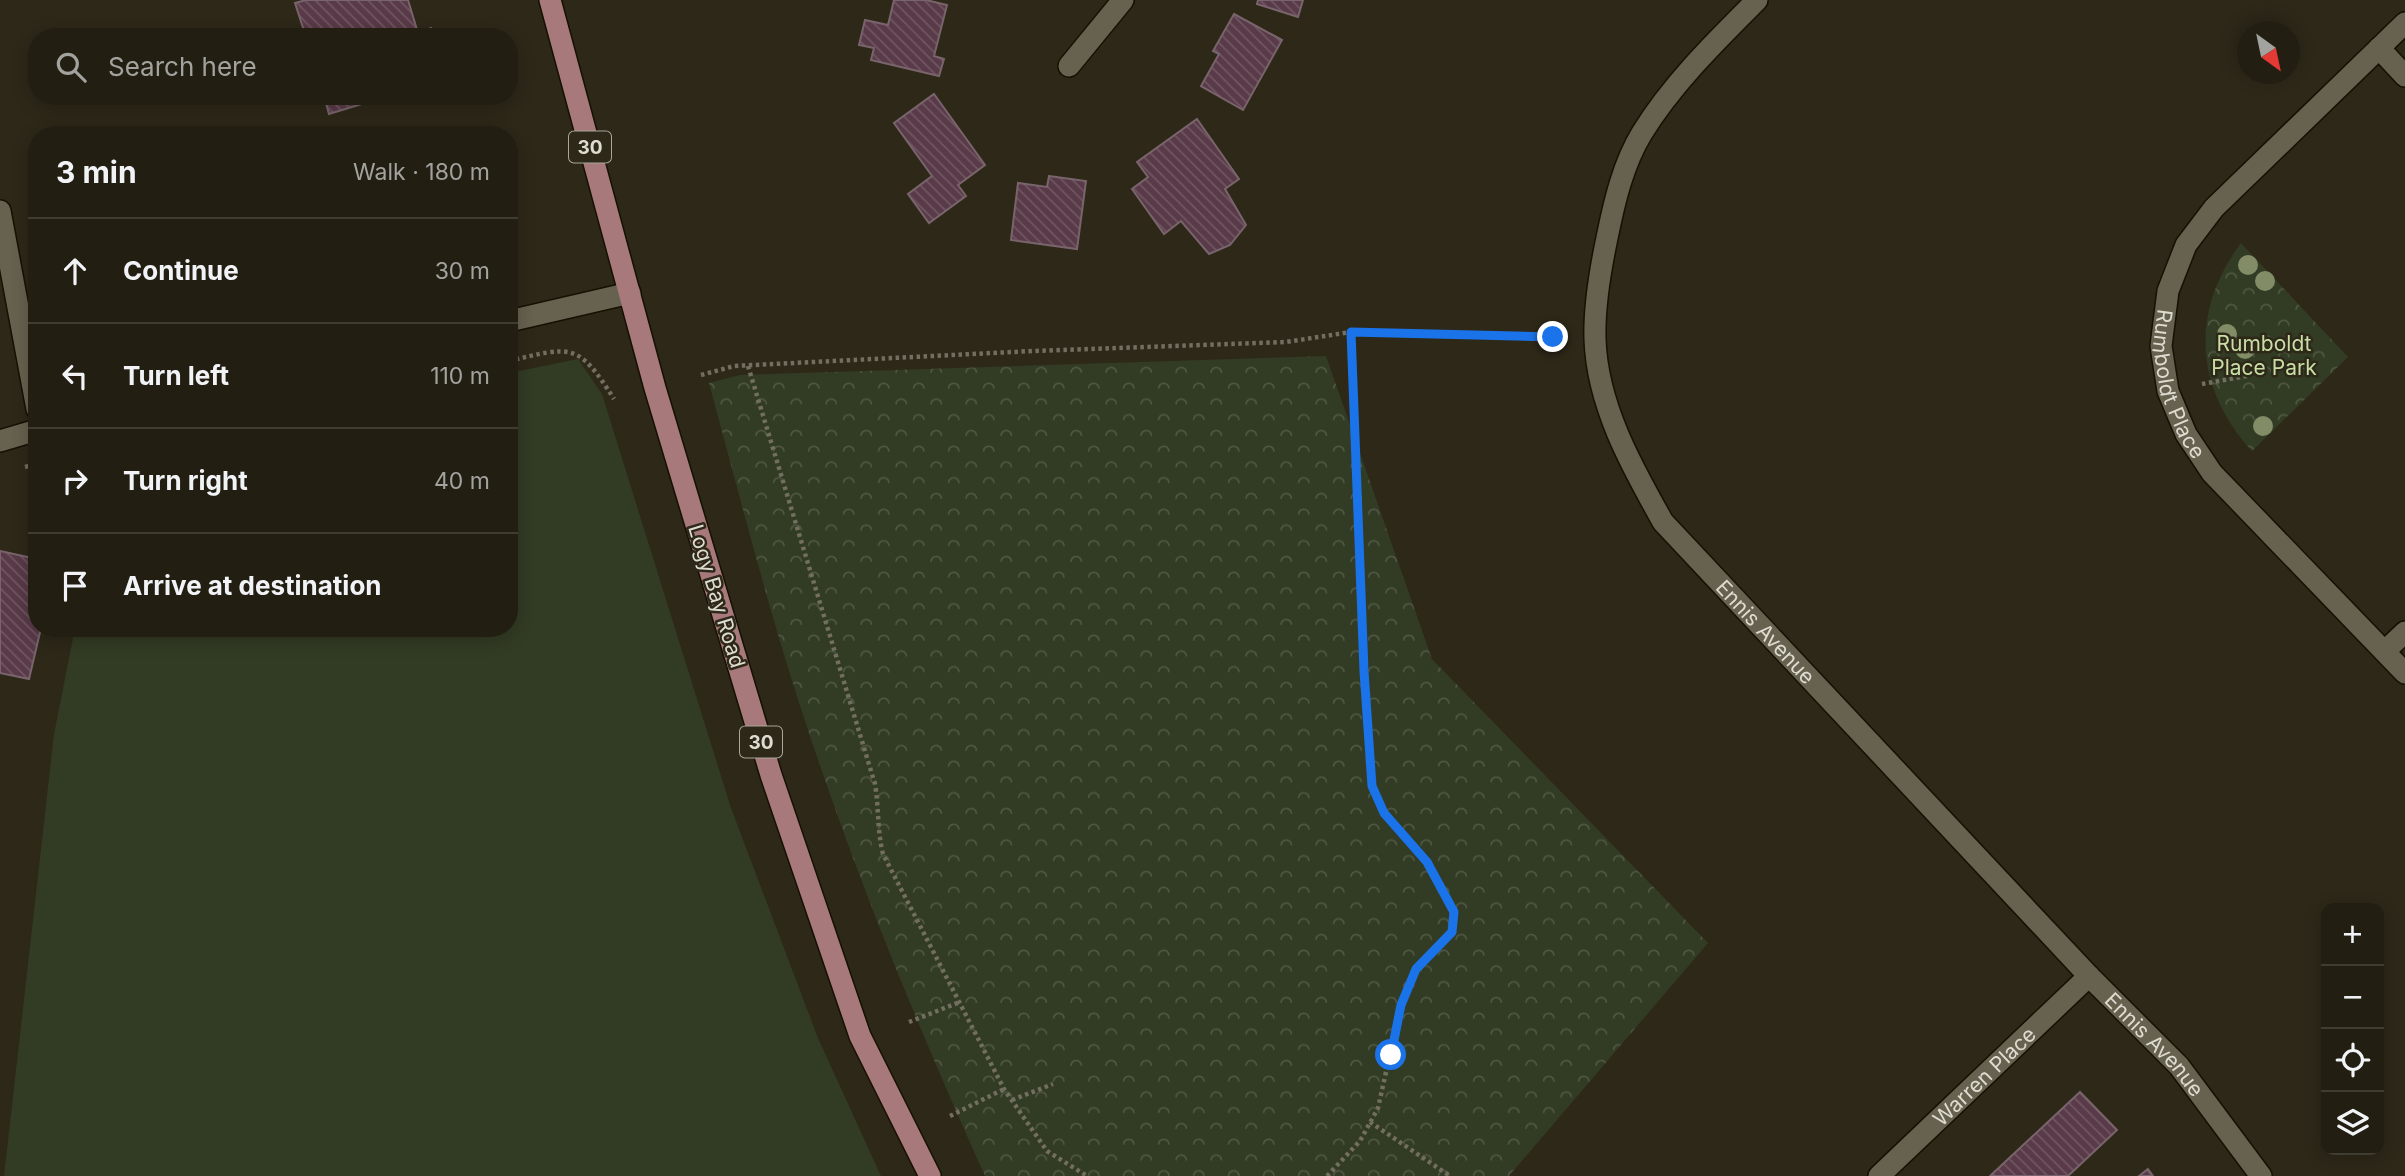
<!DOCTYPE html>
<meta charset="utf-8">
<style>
:root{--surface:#221e12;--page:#2e2b20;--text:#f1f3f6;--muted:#a2a29f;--line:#3f3c32}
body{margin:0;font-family:Inter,sans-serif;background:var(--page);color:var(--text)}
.controls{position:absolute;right:21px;bottom:21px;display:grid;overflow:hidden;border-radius:14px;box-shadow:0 4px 18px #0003}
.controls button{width:63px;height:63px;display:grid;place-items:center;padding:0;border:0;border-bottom:2px solid var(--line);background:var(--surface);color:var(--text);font:35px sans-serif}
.compass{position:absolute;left:2237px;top:21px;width:63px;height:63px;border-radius:50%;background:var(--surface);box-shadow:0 4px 18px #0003;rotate:147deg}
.stop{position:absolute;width:21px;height:21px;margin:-16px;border:5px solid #1a73e8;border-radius:50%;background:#fff}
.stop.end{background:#1a73e8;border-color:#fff;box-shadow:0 2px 7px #0008}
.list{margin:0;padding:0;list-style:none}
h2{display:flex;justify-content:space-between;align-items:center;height:91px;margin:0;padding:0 28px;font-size:30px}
h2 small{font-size:23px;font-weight:400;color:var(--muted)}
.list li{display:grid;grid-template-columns:46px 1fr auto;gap:21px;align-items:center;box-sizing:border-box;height:105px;padding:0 28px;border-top:2px solid var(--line)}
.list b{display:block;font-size:26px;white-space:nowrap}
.list em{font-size:23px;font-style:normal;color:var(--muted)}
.icon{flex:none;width:38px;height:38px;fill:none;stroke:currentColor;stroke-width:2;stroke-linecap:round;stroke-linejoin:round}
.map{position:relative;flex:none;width:2405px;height:1176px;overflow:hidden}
.search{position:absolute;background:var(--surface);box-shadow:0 4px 18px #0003;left:28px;top:28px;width:490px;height:77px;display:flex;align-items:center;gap:18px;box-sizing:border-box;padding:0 24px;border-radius:28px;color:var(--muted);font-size:26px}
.panel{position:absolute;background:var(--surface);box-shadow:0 4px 18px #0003;left:28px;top:126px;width:490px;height:511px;border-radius:28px}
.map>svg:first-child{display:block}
.grass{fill:#323b24}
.forest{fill:url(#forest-crowns)}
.building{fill:url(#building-back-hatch);stroke:#79646c;stroke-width:2}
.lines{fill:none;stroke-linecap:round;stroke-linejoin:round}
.street-casing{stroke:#151103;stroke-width:24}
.primary-casing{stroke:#151103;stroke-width:24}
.path{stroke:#726e60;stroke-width:4.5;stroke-dasharray:3.5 3.5;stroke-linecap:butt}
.street{stroke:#67614f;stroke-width:21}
.primary{stroke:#a8797a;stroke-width:21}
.tree{fill:#828c66}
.route{stroke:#1a73e8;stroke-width:9}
.labels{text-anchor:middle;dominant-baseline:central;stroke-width:5;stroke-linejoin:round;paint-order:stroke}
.shield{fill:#2d2818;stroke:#a9a69a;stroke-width:2}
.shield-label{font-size:19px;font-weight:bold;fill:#dedcd1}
.park-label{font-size:21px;fill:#c8dea6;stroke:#2d2818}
.street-label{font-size:21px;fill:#dedcd1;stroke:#2d2818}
</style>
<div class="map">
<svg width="2405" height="1176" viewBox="0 0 2405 1176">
<defs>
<pattern id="forest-crowns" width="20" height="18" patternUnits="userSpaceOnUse" patternTransform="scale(1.75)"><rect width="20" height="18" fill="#323b24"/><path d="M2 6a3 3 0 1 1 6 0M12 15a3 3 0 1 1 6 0" fill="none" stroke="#4f5743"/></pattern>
<pattern id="building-back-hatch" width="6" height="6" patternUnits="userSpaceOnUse" patternTransform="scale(1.75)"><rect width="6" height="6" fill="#593a48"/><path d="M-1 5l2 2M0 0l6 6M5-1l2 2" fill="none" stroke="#705661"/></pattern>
</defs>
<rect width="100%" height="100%" fill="#2d2818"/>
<path class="grass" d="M578,359L602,394L731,808L818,1038L881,1176H4L54,734L75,628H509V373Z"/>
<path class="forest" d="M2241,243L2348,357L2252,451C2194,388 2190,311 2241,243Z
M1326,356L1432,659L1708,943L1509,1176H985C906,1001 834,822 779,638C754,553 732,468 709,383L740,375Z"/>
<path class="building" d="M306,0H408L418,33L431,28L433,37H306L295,3Z
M894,0H926L947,5L934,56L944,59L939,76L871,60L874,48L859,45L865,20L888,25Z
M1258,0H1303L1298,17L1257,4Z
M1234,14L1282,40L1243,110L1201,86L1219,54L1213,51Z
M934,94L985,165L958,185L966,196L929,223L908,194L932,176L894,123Z
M324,96H388L329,114Z
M1197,119L1239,179L1225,189L1246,225L1230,245L1209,254L1181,221L1164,234L1132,189L1148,177L1137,162Z
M1049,176L1086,181L1077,249L1011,240L1018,183L1047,187Z
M0,551L37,559V628H41L29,679L0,673Z
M2080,1092L2117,1130L2068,1176H1990Z
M2148,1169L2153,1176H2139Z"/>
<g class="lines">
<defs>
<g id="street">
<path id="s1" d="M1757,0C1717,40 1672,84 1642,133C1623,164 1614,203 1607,238C1600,271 1594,305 1595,339C1597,405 1632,467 1663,522L2089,976L2179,1066L2261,1176"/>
<path id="s2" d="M2405,23L2214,208L2186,245L2168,291L2161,346L2168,391L2186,434L2212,473L2405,673"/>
<path d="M2379,48L2405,76"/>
<path d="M1069,66L1123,0"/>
<path d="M0,211L37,409"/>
<path d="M509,321L630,293"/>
<path d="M0,441L37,430"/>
<path d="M2385,651L2405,632"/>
<path id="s3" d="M1879,1176L2089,976"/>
</g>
<path id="primary" d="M550,0L655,388L771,775L860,1036L930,1176"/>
</defs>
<use href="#street" class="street-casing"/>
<use href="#primary" class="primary-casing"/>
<path class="path" d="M509,361C572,346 578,342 614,399
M748,366L875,784C879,808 877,830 883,854L1004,1089L1047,1151L1087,1176
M701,375L734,366L1032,351L1286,342L1351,332L1553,337
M2202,384L2247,376
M25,467L37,464
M909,1022L960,1002
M1012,1100L1053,1084
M950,1116L1004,1089
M1370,1122L1450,1176
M1327,1176L1360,1141L1378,1108L1401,1005L1416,969L1452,932L1454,912L1427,862L1384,813L1372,786L1364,671L1351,332"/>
<use href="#street" class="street"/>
<use href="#primary" class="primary"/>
</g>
<g class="tree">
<circle cx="2248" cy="265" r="10"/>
<circle cx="2265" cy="281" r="10"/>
<circle cx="2227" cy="334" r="10"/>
<circle cx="2245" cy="349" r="10"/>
<circle cx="2263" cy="426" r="10"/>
</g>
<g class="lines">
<path class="route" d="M1391,1055L1401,1005L1416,969L1452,932L1454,912L1427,862L1384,813L1372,786L1364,671L1351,332L1553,337"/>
</g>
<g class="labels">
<g class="shield">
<rect x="569" y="131.5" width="42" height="31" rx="5"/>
<rect x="740" y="726.5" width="42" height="31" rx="5"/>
</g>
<g class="shield-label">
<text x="590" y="147">30</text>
<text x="761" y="742">30</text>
</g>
<g class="park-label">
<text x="2264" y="343">Rumboldt<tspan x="2264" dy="24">Place Park</tspan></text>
</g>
<g class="street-label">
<text stroke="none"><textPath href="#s2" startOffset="458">Rumboldt Place</textPath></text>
<text transform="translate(717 596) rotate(73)">Logy Bay Road</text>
<text stroke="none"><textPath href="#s1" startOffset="737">Ennis Avenue</textPath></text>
<text stroke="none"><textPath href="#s1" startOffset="1304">Ennis Avenue</textPath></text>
<text stroke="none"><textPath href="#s3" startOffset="145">Warren Place</textPath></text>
</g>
</g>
</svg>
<div class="controls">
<button>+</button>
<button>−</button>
<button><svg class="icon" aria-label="locate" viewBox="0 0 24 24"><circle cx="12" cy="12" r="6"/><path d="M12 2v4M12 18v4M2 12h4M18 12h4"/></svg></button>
<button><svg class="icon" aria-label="layers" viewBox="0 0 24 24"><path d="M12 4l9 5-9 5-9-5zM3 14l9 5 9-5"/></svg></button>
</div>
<svg class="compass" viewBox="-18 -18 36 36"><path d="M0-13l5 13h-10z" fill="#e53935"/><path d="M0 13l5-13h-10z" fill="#a2a29f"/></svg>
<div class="stop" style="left:1391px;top:1055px"></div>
<div class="stop end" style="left:1553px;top:337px"></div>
<div class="search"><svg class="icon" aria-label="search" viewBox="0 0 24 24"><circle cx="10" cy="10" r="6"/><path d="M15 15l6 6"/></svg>Search here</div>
<section class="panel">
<h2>3 min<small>Walk · 180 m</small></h2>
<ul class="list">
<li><svg class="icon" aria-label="ahead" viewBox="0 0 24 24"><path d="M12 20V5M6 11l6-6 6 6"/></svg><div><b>Continue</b></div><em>30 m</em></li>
<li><svg class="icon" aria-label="left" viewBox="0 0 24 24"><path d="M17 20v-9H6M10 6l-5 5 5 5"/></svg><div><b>Turn left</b></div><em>110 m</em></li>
<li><svg class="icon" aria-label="right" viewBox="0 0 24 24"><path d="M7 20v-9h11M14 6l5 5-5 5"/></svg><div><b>Turn right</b></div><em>40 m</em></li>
<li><svg class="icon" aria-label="arrive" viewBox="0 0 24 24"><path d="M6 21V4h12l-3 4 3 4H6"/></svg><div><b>Arrive at destination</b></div></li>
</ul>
</section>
</div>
